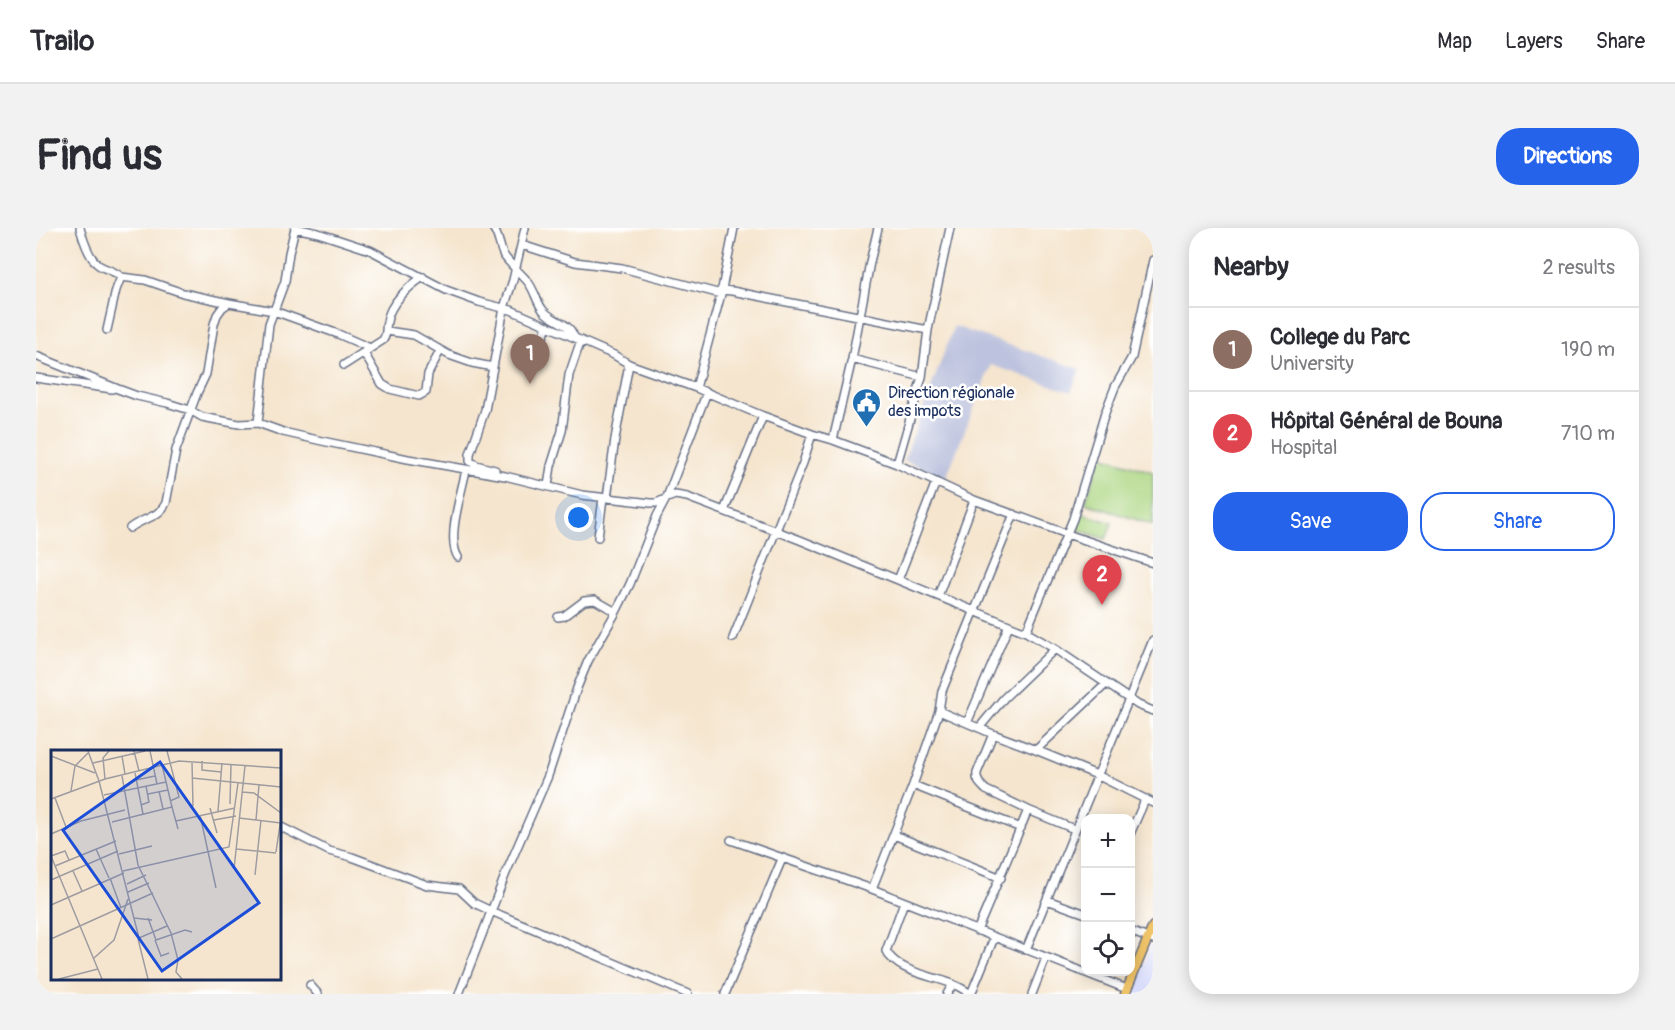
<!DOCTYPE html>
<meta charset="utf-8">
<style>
:root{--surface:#fff;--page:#f2f2f3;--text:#2b2b33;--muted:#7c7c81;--line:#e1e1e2;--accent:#2563eb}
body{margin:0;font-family:Pangolin,sans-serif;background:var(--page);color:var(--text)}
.controls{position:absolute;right:18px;bottom:18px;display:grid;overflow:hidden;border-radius:12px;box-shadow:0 3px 15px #0003}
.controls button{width:54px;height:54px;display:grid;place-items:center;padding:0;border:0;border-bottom:2px solid var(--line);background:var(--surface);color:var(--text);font:30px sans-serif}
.you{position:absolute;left:543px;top:290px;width:21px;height:21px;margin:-15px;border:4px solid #fff;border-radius:50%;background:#1a73e8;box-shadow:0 0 0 9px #1a73e833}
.badge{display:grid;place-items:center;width:39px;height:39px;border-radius:50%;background:var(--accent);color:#fff;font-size:20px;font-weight:700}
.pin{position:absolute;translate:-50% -50px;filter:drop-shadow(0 2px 3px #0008)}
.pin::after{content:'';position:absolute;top:32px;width:21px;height:18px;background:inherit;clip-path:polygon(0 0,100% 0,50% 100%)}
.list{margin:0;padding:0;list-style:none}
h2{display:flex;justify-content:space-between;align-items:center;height:78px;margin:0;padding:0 24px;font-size:26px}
h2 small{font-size:20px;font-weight:400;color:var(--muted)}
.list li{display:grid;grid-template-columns:39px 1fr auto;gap:18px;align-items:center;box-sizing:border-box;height:84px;padding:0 24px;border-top:2px solid var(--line)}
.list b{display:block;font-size:22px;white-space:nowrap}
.list p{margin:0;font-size:20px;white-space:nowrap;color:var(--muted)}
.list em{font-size:20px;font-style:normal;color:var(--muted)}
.actions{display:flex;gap:12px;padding:18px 24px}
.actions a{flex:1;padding:14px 0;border:2px solid var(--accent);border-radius:24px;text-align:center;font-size:21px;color:var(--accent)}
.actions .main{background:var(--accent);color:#fff}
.icon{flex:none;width:33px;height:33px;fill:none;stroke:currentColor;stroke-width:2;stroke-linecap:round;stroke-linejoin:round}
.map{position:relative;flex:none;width:1117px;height:766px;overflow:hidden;border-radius:24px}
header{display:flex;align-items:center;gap:36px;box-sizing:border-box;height:84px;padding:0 30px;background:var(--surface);border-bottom:2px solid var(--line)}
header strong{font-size:28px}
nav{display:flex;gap:33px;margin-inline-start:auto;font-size:21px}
.intro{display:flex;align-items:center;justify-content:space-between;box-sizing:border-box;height:144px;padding:0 36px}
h1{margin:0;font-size:42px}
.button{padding:15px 27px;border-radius:24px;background:var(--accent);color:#fff;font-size:21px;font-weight:700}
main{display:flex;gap:36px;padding:0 36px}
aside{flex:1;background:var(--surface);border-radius:24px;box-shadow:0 3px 15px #0003}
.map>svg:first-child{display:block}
.built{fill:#d4d8f9}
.industrial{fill:#bdc3de}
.green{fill:#acd681;stroke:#648270;stroke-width:1.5}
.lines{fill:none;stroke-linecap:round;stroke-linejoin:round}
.minor-casing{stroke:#676f85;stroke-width:10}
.major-casing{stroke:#676f85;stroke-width:11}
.minor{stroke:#fff;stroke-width:7}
.major{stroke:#f0c469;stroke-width:8}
.labels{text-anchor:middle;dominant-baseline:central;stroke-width:5;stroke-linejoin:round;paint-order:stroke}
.poi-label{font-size:16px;fill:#1b2f5e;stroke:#fff;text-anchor:start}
.inset-road{fill:none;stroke:#9e9ca1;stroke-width:1.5}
.view{fill:#1d4ed8;fill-opacity:0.15;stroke:#1d4ed8;stroke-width:3}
.inset-edge{fill:none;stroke:#1b2f5e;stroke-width:3}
</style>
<header>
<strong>Trailo</strong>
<nav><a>Map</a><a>Layers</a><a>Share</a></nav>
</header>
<div class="intro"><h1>Find us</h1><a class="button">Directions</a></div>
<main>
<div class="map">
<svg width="1117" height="766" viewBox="0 0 1117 766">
<rect width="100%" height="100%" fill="#fff"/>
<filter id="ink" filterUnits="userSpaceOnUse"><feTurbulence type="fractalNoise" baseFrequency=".0167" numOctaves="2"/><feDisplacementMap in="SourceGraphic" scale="12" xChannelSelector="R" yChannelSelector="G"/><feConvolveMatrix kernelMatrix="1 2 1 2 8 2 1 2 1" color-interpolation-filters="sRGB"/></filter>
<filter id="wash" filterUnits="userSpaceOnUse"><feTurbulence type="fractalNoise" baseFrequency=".008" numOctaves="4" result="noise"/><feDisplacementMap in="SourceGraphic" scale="24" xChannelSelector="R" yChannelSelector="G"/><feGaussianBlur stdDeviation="1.35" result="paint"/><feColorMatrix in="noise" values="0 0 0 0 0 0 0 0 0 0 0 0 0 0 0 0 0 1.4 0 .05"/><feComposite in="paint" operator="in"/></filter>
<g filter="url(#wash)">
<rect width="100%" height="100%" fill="#f5e5ce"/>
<path class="built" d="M1115,717H1117V766H1094Z"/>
<path class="industrial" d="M918,98L1044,141L1035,164L955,137L910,250L868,232Z"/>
<path class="green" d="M1065,228L1117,244V297L1049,275Z
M1045,285L1076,295L1070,311L1040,301Z"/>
</g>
<g filter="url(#ink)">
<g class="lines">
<defs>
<path id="minor" d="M44,0C47,11 54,32 64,38C71,42 79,43 85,49
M457,0C463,8 463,17 467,26C473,36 484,44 492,54C499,63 500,73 507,82C516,94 533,93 538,109
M486,17L539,34L586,40L685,66
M685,62L696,63L892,102
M71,102L80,62L85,49L109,52L147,65L193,75
M351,103L378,107L413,127L436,135L457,139
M328,125L346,156L354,161L383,168L390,164L392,146L404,123
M0,128L82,161L101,168L131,175L154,182L166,189L203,196L222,195L247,204L286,213L372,231L469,248L546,267L615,275H620L639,267L651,269L764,312L990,404L1019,421L1102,477L1117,483
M816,131L886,149
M308,137L347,112C352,105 349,101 351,94C353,76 373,58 387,49
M496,139L511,98
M0,150L76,161
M660,160L685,66L698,0
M222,195L233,96L249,53L253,25L259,0L282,5L334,22L410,62L443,74L475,82L578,127L593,136L660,160L727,188L776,206L797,212L861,236L938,272L1031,306L1117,335
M797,212L816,131L834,34L842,0
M861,236L886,149L892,102L914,0
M459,242L440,237L434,233V226L449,182L468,80L477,52L489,0
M512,258L515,238L526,203L533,147L545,112
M571,270L579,211L593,136
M688,283L727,188
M978,286L906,463L903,483L877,557L836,661L1091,761
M94,300C106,290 123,290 130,275L140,222L161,165L170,146L178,96L181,87L186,80L193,75L238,83L302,106L334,120
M562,309L567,270
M422,329C410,311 426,263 430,242
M862,352L900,254
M902,368L938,272
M522,389L528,388L548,373L559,372L580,384
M990,404L1037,291L1069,185L1079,159L1096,129L1117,32
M697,410L767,235L776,206
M903,483L957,506L1000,522L1061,547L1117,575
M931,495L973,397
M943,500L968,470L1019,421
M957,506L941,545C940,553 944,556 950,562L992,582L1038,601
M1000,522L1070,456
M877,557L985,600
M243,598L293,623L316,629L391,657L423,661L438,675L455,683L652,766
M1094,606L1109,572
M858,607L965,650
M695,612L836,661
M1011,672L1050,686
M868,674L850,723C862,744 893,747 914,755C921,757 928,762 935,766
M941,703L992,582
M1094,703L1117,712
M990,722L1117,412
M274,757L282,766
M423,766L470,645L512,548L541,460L552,433L580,384L594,356L621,288L631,269L671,164
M689,766L746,631
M911,766L917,756
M935,766L958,710
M996,766L1010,730"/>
<path id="major" d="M1089,766L1117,698"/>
</defs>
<use href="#minor" class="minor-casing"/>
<use href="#major" class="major-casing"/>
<use href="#minor" class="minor"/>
<use href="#major" class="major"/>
</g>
</g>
<defs>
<symbol id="civic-pin" viewBox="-11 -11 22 30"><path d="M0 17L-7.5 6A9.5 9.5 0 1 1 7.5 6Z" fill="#1f6fb2" stroke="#fff"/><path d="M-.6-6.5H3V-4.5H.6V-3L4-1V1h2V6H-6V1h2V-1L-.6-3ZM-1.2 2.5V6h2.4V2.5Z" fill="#fff"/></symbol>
</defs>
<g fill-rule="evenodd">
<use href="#civic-pin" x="814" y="158" width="33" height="45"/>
</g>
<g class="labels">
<g class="poi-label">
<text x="852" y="165">Direction régionale<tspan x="852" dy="18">des impots</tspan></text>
</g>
</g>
<g transform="translate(15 522)">
<rect width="230" height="230" fill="#f5e5ce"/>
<path class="inset-road" d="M37,1L48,31M83,1L88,21M99,1L106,34M116,1L128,47L119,51M0,6L44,23M71,6L74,24M151,11V20L170,22M141,12L142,56M42,13L94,1M84,23L92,64M71,26L87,115L120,183L127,210L125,222L131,229M141,28L230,37M54,29L52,8L58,1M85,30L104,26M48,31L88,188L116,176M20,41L24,16L37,3M108,41L112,59M191,42L203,43L230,63M97,44L117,40M53,45L115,32M4,48L15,77M0,49L54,29L128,11L230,18M179,54L180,14M90,55L98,52L95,36M121,57L127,79M159,58L166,83M167,61L171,13M149,65L165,138M188,68L230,73M163,70L185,66M205,70L208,35M125,71L184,58M61,72L121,57L111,15M0,84L30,71L74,60M45,99L58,128M185,99L225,103M225,102L230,68M68,104L101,96M0,106L51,229M0,106L14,101L18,110M4,116L65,91M183,119L194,16M22,121L31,141M72,121L178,97L187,33M204,125L210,70M59,128L70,158M0,130L67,101M76,134L95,125M77,142L98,133M0,155L73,123M83,168L101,170M97,168L105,190L134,180L141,182M0,189L102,143M87,189L97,229M104,190L110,206L118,203M43,208L63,190L77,149M8,229L47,219"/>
<path class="view" d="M109,12L208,153L111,221L12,80Z"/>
<rect width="230" height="230" class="inset-edge"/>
</g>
</svg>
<div class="controls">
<button>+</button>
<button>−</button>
<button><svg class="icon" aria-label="locate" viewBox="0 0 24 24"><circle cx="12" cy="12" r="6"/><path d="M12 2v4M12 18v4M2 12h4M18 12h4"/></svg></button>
</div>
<div class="you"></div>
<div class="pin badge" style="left:494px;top:156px;background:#8d6e63">1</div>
<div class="pin badge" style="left:1066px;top:377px;background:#e0444e">2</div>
</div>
<aside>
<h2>Nearby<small>2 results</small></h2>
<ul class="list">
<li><span class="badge" style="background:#8d6e63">1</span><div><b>College du Parc</b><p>University</p></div><em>190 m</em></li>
<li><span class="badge" style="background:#e0444e">2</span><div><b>Hôpital Général de Bouna</b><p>Hospital</p></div><em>710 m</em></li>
</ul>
<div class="actions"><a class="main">Save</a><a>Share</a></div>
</aside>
</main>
